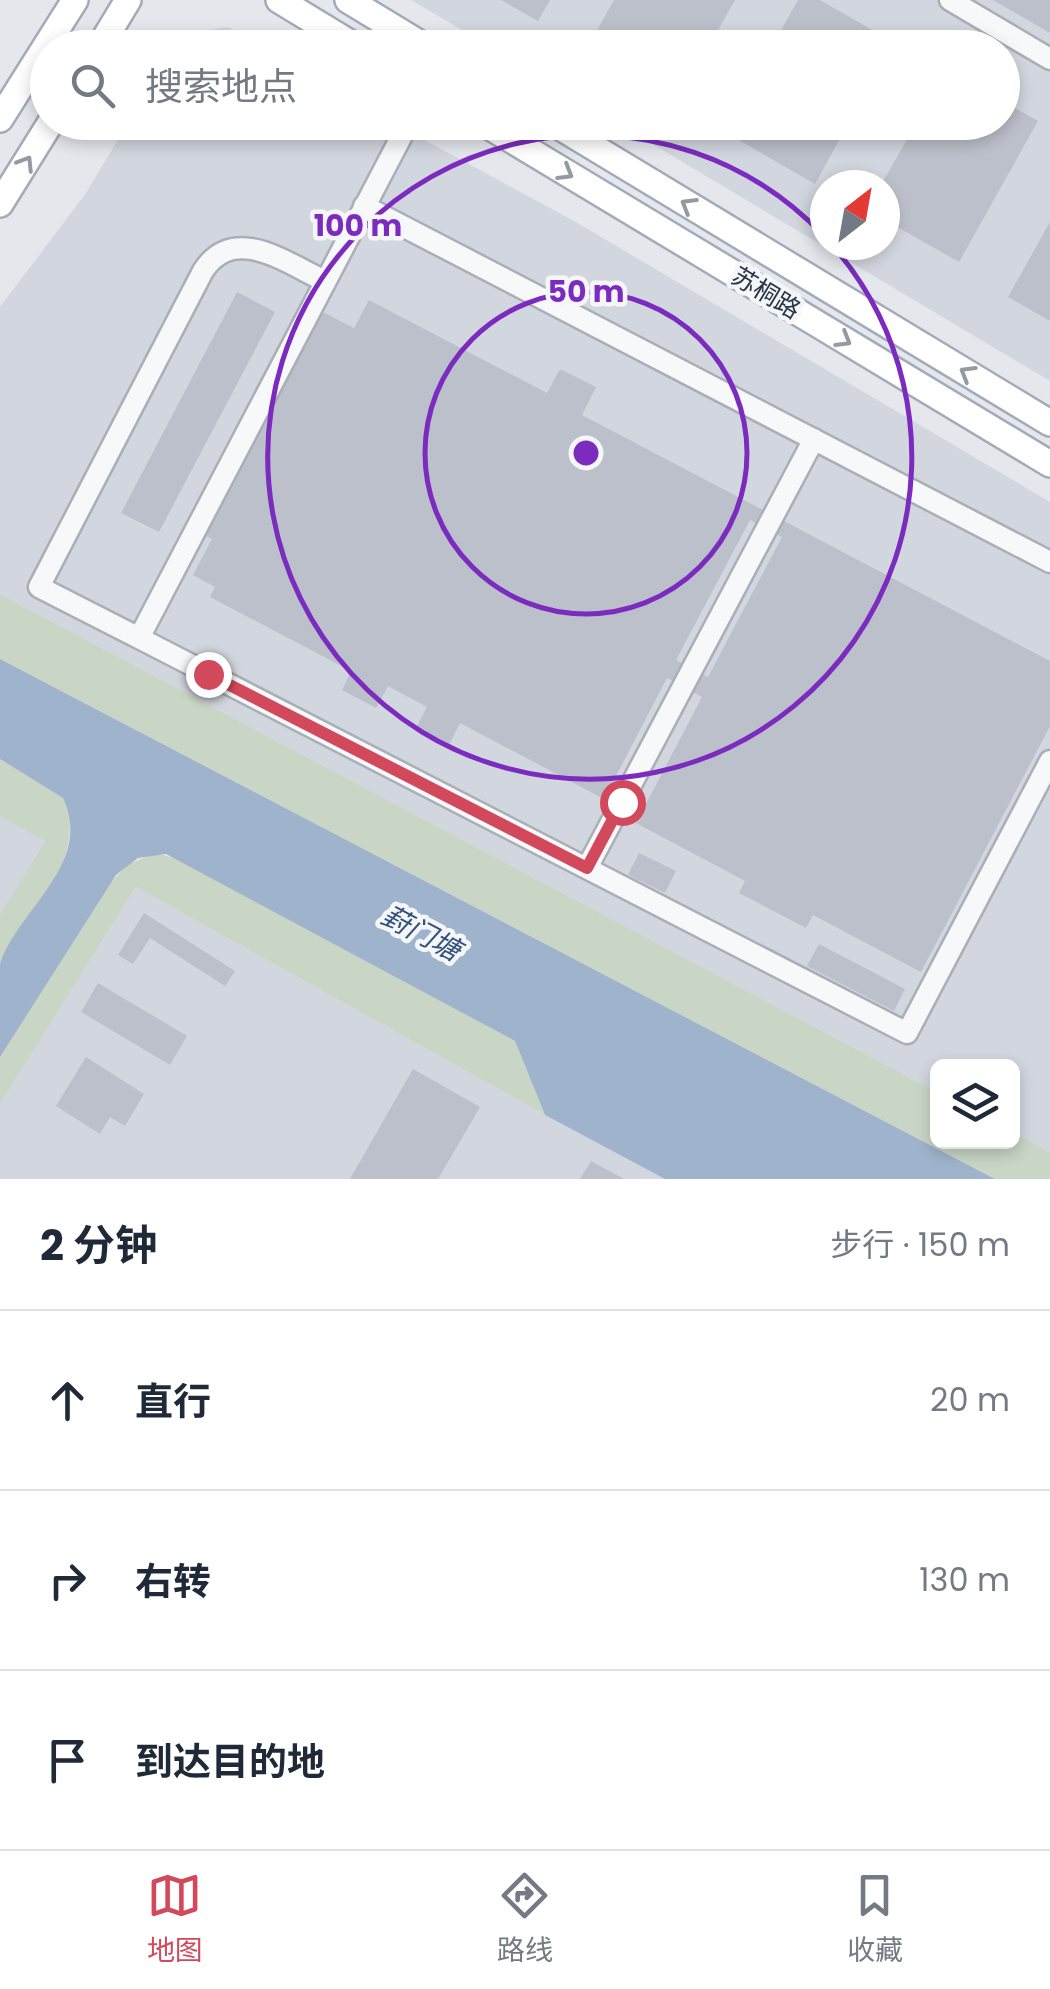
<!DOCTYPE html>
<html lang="zh">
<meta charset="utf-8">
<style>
:root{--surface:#fff;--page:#f6f6f7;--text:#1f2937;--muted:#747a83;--line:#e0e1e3;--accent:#d1495b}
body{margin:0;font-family:Poppins,"Noto Sans SC",sans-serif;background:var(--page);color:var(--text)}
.controls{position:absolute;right:30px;bottom:30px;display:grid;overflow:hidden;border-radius:15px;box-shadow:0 5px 15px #0003}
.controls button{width:90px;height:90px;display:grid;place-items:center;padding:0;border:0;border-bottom:2px solid var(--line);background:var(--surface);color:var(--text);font:50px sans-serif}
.compass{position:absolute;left:810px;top:170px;width:90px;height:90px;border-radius:50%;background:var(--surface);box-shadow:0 5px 15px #0003;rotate:31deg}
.stop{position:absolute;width:30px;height:30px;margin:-22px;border:8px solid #d1495b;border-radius:50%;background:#fff}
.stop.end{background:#d1495b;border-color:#fff;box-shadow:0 2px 10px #0008}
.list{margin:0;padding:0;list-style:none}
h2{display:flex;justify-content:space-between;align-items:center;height:130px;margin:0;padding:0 40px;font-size:42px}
h2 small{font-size:32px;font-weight:400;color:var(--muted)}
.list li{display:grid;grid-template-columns:65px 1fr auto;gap:30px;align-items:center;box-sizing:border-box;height:180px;padding:0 40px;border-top:2px solid var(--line)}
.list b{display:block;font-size:38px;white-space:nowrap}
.list em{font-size:32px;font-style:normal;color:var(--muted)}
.icon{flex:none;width:55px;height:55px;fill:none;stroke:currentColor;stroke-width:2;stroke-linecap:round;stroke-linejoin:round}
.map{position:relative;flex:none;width:1050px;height:1179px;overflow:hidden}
.search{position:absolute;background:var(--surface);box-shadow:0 5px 15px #0003;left:30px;right:30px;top:30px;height:110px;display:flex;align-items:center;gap:25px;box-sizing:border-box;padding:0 35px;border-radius:55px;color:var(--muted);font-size:38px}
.sheet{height:670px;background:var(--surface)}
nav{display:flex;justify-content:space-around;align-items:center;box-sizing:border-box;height:140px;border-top:2px solid var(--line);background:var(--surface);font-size:28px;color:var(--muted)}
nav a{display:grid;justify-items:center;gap:5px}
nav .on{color:var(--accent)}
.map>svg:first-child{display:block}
.built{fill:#d2d6de;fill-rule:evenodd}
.green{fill:#c9d6c5}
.water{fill:#9fb4cc}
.building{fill:#bbc0ca;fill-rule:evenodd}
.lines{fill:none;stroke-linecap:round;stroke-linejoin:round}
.minor-casing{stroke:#a9aeb7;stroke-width:25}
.major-casing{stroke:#a3abb8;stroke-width:30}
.minor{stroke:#f7f8fa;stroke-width:20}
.major{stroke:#fff;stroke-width:25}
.oneway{stroke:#959aa2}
.route{stroke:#d1495b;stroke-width:12}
.ring{fill:none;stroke:#7b2cbf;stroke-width:5}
.labels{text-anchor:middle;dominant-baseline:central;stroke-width:9;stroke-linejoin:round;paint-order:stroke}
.street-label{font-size:25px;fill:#2b3445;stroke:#f4f6f9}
.water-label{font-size:28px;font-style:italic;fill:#34527a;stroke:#f4f6f9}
.centre{fill:#7b2cbf;stroke:#f4f6f9;stroke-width:5}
.ring-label{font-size:30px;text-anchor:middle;font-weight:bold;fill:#7b2cbf;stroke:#f4f6f9;stroke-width:9;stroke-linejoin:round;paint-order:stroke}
</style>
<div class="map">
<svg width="1050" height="1179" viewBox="0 0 1050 1179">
<rect width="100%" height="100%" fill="#e4e7ec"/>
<path class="built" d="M411,0H1050V381L617,123L1002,122V48L491,47ZM825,185H885V245H825Z
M228,27L269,47H174L192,32Z
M128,123H393L574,221L1050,502V1152L1013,1132L1012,1066H938L937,1092L0,594V307L86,193Z
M0,817L45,841L0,914Z
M136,887L545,1115L665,1179H0V1104Z"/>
<path class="green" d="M0,594L937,1092L938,1142H1012L1013,1132L1050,1152V1179H995L0,659Z
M0,759L64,798C89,854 29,919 0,965V914L45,841L0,817Z
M155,853L178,859L515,1041L545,1115L136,887L0,1104V1057L103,891L127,865Z"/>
<path class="water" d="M0,659L995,1179H665L545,1115L515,1041L166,854L138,858L116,875L0,1057C0,1033 0,985 0,964C18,909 94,864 63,798L0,759Z"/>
<path class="building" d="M501,0H550L538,21Z
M614,0H735L708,48H587Z
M798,0H820L895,43L892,48H771Z
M993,0H1050V33Z
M1002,101L1038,121L959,262L885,220V185H881L917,122H1002Z
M728,122H849L815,184L723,131Z
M1050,222V321L1008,297Z
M237,292L275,312L159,532L121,513Z
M369,300L547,393L560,369L596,387L582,415L1050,661V726L921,972L813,915L806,928L739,893L745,881L636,823L702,697L667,678L604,799L460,723L448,747L415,730L427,707L388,686L376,708L342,690L351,671L210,597L215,587L193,575L212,539L202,534L319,310L354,328ZM750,520L782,537L708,677L676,660Z
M639,853L676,871L665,893L628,875Z
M144,913L235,971L225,986L150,938L133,964L118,955Z
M819,944L905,989L894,1011L807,966Z
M98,983L187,1036L170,1065L81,1012Z
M86,1057L144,1094L125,1126L110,1117L100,1134L56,1106Z
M413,1069L480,1107L438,1179H350Z
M591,1161L624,1179H580Z"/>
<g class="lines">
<defs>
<path id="minor" d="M950,0L1050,59
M409,122L139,638L907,1033L1050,761
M364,206L1050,562
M139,638L39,587L203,271C234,223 286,263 325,281
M587,868L814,439"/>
<path id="major" d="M279,0L358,48
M348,0L427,48
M99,48L128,0
M0,119L75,0
M482,122L1050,464
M552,122L1050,423
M0,204L51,122"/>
</defs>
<use href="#minor" class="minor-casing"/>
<use href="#major" class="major-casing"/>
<use href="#minor" class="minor"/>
<use href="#major" class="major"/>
</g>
<defs><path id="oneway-chevron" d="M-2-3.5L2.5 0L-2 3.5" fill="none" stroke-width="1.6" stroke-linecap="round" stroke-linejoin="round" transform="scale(2.5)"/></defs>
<g class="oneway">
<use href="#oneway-chevron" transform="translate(26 163) rotate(-58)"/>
<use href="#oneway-chevron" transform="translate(566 173) rotate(31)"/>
<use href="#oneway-chevron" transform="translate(688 205) rotate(-149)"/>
<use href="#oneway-chevron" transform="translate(844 340) rotate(31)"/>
<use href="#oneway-chevron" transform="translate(967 373) rotate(-149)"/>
</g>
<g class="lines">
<path class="route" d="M208,674L587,868L622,802"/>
</g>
<g class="ring">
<circle cx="586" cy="453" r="161"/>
<path d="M833 246A322 322 0 1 1 823 235"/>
</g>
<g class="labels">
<g class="street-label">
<text transform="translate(766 293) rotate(31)">苏桐路</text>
</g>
<g class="water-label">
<text transform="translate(421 933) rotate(28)">葑门塘</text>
</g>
</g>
<circle cx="586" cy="453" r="15" class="centre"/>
<g class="ring-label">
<text x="358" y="236">100 m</text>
<text x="586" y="302">50 m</text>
</g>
</svg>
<div class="controls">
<button><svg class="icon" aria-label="layers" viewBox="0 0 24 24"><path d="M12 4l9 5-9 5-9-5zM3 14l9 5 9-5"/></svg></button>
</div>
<svg class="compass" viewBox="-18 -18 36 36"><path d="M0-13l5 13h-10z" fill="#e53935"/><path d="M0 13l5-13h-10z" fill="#747a83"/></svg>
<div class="stop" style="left:622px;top:802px"></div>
<div class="stop end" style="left:208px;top:674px"></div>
<div class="search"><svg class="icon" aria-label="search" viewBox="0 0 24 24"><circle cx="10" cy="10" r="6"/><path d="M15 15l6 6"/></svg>搜索地点</div>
</div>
<section class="sheet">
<h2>2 分钟<small>步行 · 150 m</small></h2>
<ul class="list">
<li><svg class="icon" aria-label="ahead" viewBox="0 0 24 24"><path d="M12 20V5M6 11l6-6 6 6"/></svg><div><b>直行</b></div><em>20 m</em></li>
<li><svg class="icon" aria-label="right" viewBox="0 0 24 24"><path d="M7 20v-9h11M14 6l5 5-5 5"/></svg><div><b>右转</b></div><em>130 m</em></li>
<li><svg class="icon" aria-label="arrive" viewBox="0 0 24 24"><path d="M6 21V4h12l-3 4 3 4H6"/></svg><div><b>到达目的地</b></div></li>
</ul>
</section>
<nav>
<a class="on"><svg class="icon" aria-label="map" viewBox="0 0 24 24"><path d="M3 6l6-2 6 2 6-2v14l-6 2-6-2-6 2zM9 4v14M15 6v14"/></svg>地图</a>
<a><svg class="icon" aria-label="directions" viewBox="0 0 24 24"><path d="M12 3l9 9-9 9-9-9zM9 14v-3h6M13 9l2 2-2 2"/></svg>路线</a>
<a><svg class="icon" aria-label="saved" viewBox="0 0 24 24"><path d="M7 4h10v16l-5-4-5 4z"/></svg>收藏</a>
</nav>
